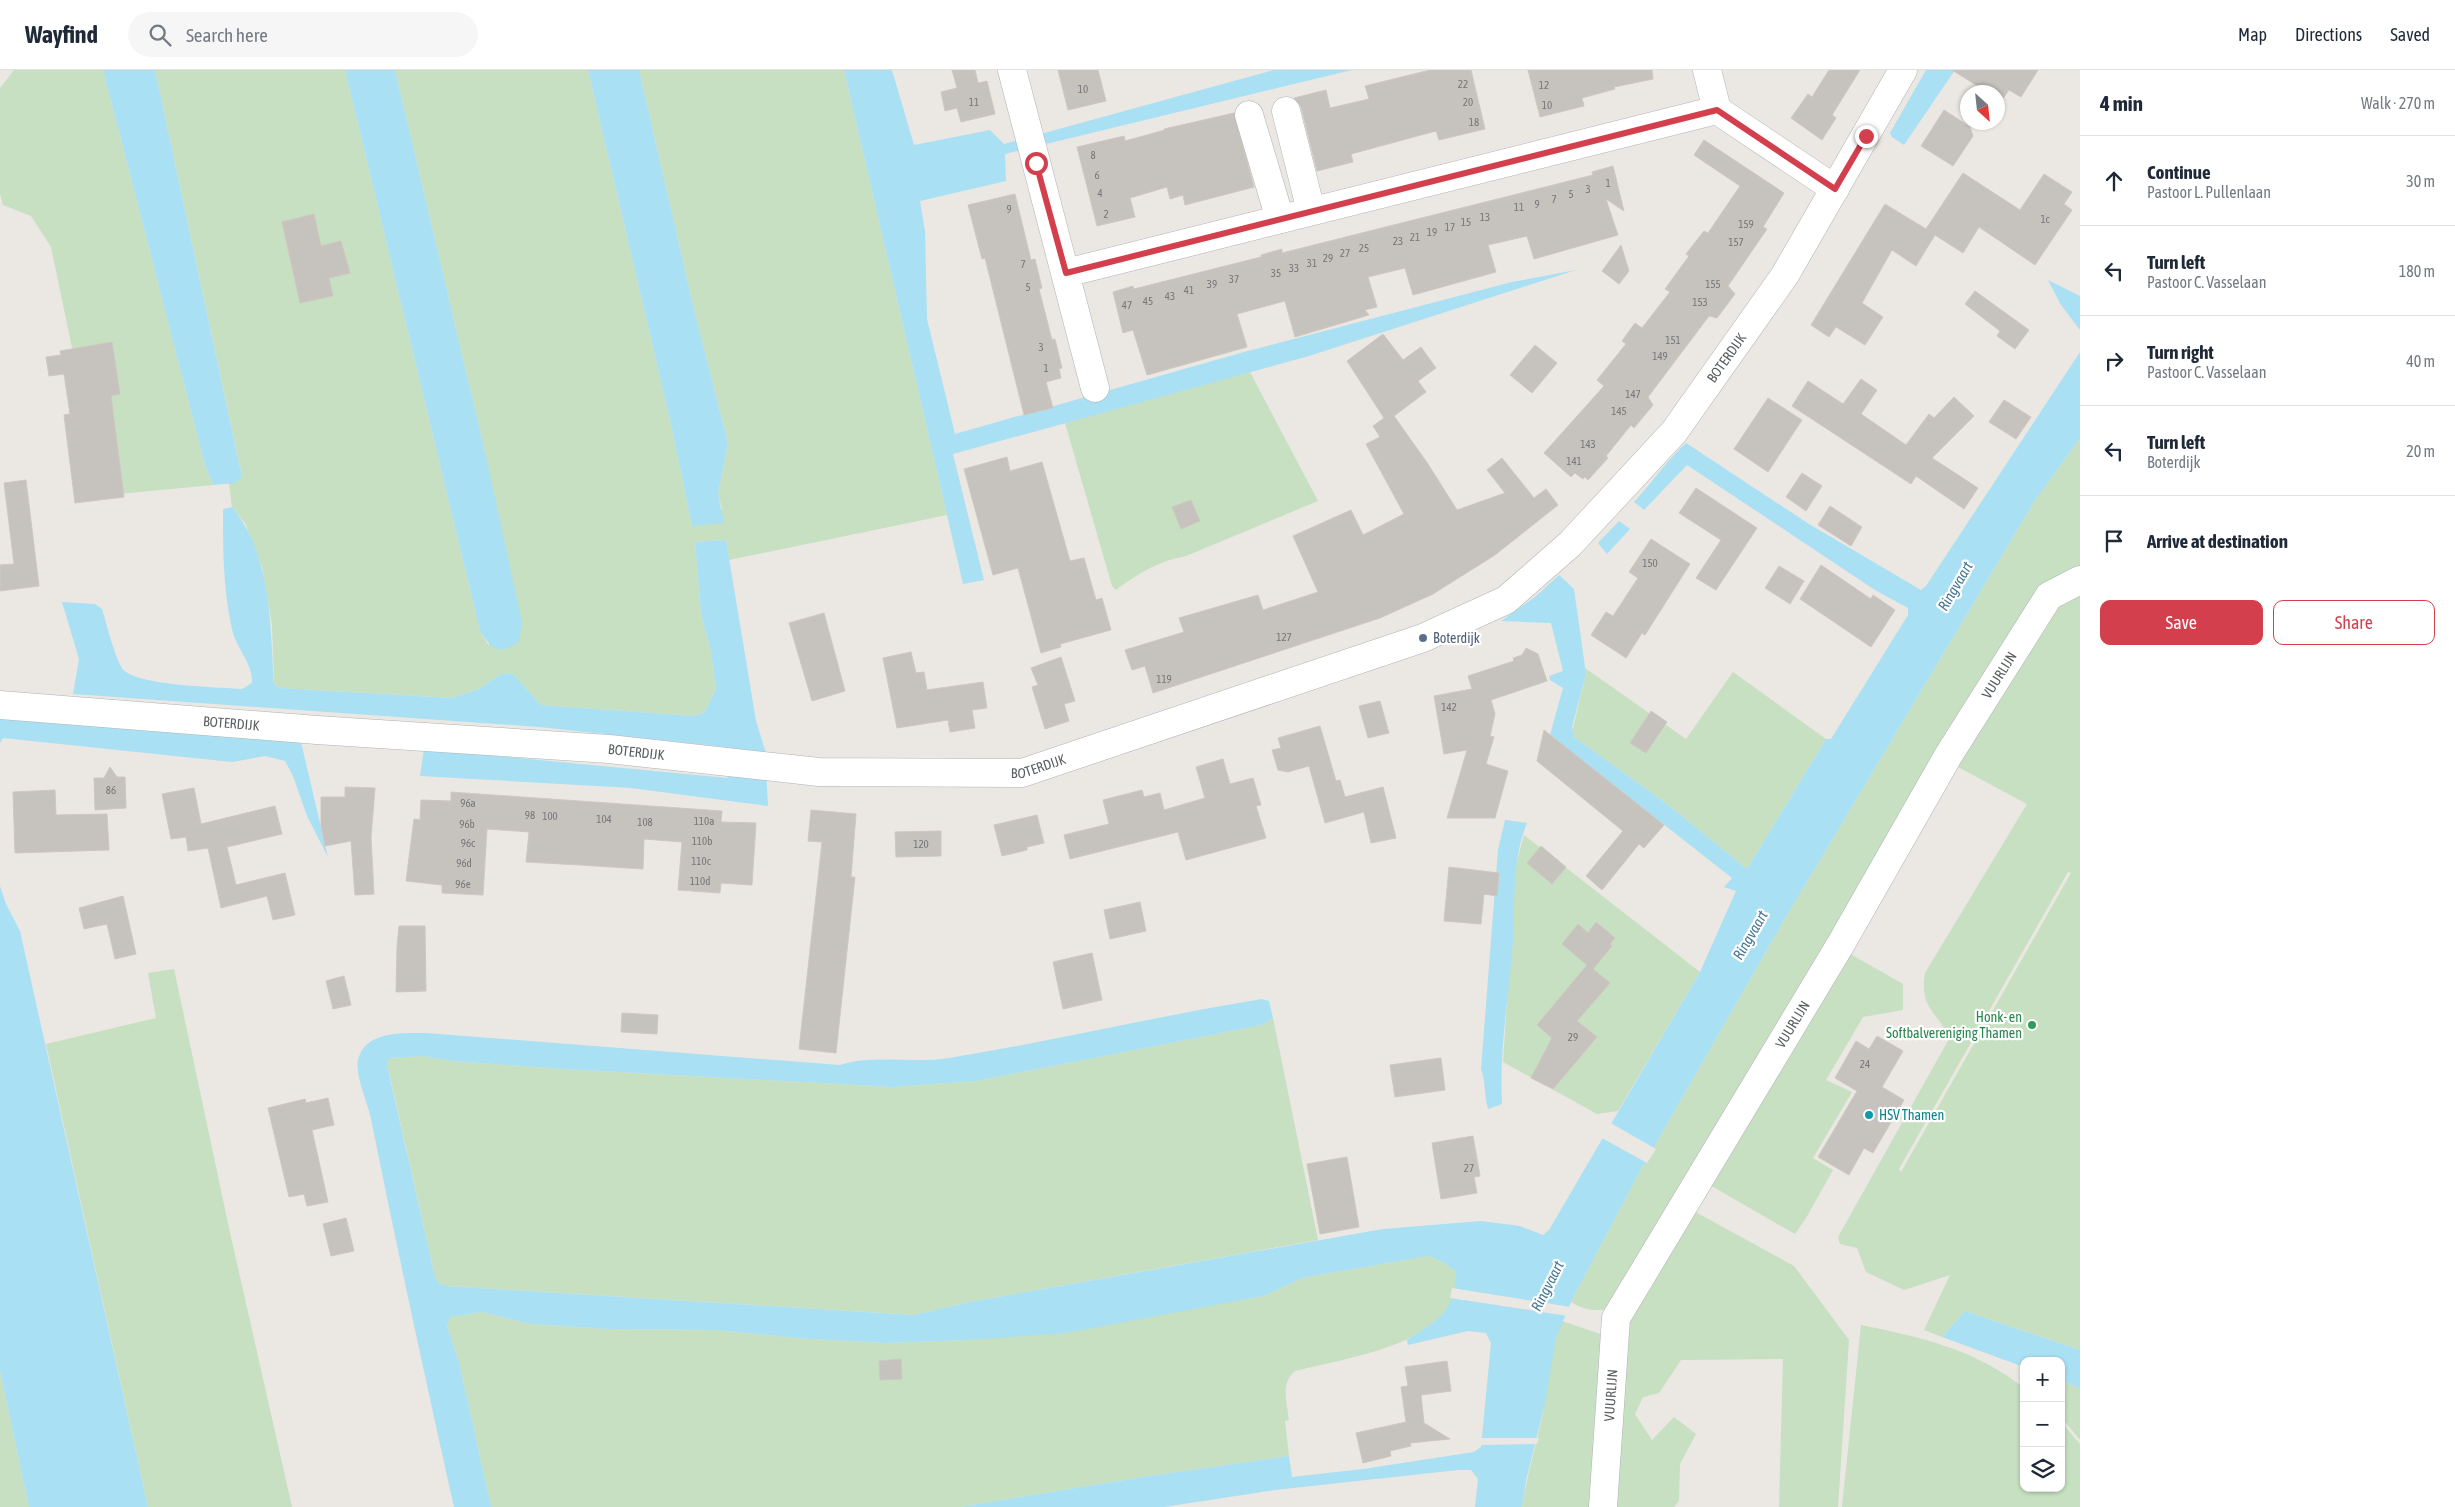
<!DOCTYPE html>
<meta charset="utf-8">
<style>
:root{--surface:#fff;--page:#f6f6f7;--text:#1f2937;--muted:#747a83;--line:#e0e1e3;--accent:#d33f4d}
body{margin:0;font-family:"Asap Condensed",sans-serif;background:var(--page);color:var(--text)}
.controls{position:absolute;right:15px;bottom:15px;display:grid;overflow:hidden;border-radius:10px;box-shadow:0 1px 4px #0004}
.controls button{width:45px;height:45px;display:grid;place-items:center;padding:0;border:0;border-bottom:1px solid var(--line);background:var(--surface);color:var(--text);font:25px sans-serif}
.compass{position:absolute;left:1960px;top:15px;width:45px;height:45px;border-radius:50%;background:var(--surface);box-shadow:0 1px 4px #0004;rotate:153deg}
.stop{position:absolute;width:15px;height:15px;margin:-11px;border:4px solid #d33f4d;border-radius:50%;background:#fff}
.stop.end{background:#d33f4d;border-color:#fff;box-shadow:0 1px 5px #0008}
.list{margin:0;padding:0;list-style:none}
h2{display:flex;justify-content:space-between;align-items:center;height:65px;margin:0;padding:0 20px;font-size:21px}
h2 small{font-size:16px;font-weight:400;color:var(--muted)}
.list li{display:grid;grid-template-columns:32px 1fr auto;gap:15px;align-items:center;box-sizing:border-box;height:90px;padding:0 20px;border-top:1px solid var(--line)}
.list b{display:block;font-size:19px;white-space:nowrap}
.list p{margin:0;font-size:16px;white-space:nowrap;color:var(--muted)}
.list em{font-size:16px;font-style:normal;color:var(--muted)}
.actions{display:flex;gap:10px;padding:15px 20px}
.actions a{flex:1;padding:11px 0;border:1px solid var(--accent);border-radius:10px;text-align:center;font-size:18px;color:var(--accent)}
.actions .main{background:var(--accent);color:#fff}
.icon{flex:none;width:28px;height:28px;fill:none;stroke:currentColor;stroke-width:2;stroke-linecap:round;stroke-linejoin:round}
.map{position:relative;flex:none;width:2080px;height:1437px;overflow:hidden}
header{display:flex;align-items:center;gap:30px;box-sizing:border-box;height:70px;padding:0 25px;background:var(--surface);border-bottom:1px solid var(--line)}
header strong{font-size:24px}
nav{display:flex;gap:28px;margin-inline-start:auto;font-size:18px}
.search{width:350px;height:45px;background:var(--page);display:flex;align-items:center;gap:12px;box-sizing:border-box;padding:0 18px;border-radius:28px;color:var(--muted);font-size:19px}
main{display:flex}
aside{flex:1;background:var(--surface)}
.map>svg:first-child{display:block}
.green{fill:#c6e0c1;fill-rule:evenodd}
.water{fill:#a9e0f4}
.pier{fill:#ebe7e2}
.building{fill:#c6c2be;stroke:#cfc8c1}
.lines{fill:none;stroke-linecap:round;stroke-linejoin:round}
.minor-casing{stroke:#afb3b6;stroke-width:29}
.minor{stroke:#fff;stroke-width:28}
.route{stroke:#d33f4d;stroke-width:6}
.service-dot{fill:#5c6f8a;stroke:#fff;stroke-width:2}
.leisure-dot{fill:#2e9e5b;stroke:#fff;stroke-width:2}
.culture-dot{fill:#0f9aa8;stroke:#fff;stroke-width:2}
.labels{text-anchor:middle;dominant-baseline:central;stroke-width:4.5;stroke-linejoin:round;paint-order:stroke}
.number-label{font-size:11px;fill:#757778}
.street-label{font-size:14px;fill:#5a5e61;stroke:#fff}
.service-label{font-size:14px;fill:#4e5e75;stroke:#fff;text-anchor:start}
.leisure-label{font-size:14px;fill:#27864d;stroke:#fff;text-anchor:end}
.culture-label{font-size:14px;fill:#0d838f;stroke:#fff;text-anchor:start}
.water-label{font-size:15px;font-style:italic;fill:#437793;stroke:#fff}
</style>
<header>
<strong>Wayfind</strong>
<div class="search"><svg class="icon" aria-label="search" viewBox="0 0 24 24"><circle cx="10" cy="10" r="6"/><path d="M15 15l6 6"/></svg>Search here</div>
<nav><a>Map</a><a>Directions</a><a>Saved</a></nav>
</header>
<main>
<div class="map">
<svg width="2080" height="1437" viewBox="0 0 2080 1437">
<rect width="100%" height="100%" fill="#ebe7e2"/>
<path class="green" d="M14,0H103L205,395L213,415L118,424L85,340L51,177L31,146L3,135L0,124V18Z
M155,0H345L480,561L489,576L485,382L395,0H588L671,354L692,456L722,439L718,424L728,373L696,248L639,0H844L947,445L729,490L726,470L695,472L701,544L710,577L716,618L705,642L693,646L541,635L512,603L501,604L479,619L452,628L280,618L274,614L272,555L262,497L245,453L232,437L229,413H236L242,406Z
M1250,302L1318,431L1186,486C1158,491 1139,503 1116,520L1112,516L1065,353Z
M2080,368V499L1613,1239C1598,1241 1584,1241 1571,1232L1639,1103L1783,852L2034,432Z
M2080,520V1280L1965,1241L1942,1267L1924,1260L1950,1205L1904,1220L1866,1202L1857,1178L1840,1174L1838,1167L1949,969C1939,940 1919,942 1925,903L2027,734L1956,696L2056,535ZM2068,802L2071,803L1901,1102L1899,1099Z
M1585,598L1686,669L1733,602L1826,669L1747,799L1667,734L1574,667L1572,662L1586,604Z
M1524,765L1700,902L1618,1041L1597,1044L1503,992L1516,795Z
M1845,881L1903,914V940L1863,947L1826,1010L1852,1022L1813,1088L1833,1100L1806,1148L1795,1164L1708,1114Z
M174,899L229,1158L292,1437H148L46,974L156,948L148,903Z
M1273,948L1318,1170L970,1232L914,1245L446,1216L439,1213L435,1207L387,993L390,988L421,986L452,991L564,999L892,1017L976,1011L1262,955Z
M1690,1139L1794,1196L1849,1270L1838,1437H1779L1783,1289L1681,1290L1659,1323L1643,1327L1635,1344L1652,1370L1674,1347L1696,1364L1680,1394L1679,1431L1674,1437H1612L1626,1250Z
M1428,1186L1443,1192L1455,1201C1455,1212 1456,1226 1450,1235C1426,1277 1339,1290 1295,1301C1280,1313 1287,1333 1289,1350L1285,1351L1289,1386L1149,1406L960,1437H491L459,1292L447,1256L449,1247L482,1242L530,1254L608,1259L716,1260L796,1268L886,1273L968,1270L1005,1266L1247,1229L1264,1226L1302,1208Z
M1562,1251L1606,1266L1596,1437H1522C1526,1411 1533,1387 1539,1361C1548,1325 1548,1286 1562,1251Z
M1861,1255C1920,1267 1975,1279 2024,1318V1418H2061V1352L2080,1374V1437H1842Z
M0,1301L29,1437H0Z
M2061,1311L2080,1318V1370L2061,1347Z"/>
<path class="water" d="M103,0H155L242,407L236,413L213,415L205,395Z
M345,0H395L485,382L522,552L519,571C499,586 492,580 480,561Z
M588,0H639L696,248L728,373L718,424L724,453L692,456L671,354Z
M844,0H892L914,75L990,60L1004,74L1274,0H1352L1005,84L1006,111L920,131L925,161L927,249L955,364L1244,282L1512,212L1576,200L1309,286L953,384L984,510L963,514Z
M1926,0H1955L1904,75L1892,67L1890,63Z
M2048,210L2080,226V260L2061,235Z
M2080,282V368L2034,432L1783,852L1639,1103L1571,1232L1556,1268L1545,1333L1526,1411L1522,1437H1475L1478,1409L1471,1400H1458L1275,1420L1164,1437H960L1149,1406L1289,1386L1292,1407L1363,1399L1474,1382L1481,1377L1491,1273L1486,1263L1468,1261L1408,1275L1407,1270C1437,1250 1457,1242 1455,1201L1443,1192L1428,1186L1302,1208L1264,1226L1247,1229L1066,1263L968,1270L886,1273L796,1268L716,1260L608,1259L530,1254L482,1242L450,1247L447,1256L459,1292L491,1437H454C425,1308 397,1178 371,1049C368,1033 355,1006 358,990C365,960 404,963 426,963L840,995C874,984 913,994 949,988C1054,971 1157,946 1262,929L1269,931L1273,948L1262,955L976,1011L892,1017L564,999L452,991L421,986L390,988L387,993L392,1017L435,1207L439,1213L446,1216L914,1245L970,1232L1383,1159L1481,1151L1520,1156L1543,1165L1549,1160L1700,902L1736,821L1724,817L1732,808L1550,665L1563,618L1550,610L1549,606L1563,601L1551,553L1501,551L1535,527L1559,505L1574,519L1586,604L1572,657L1574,667L1667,734L1747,799L1826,669H1831L1908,545V538L1875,520L1687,395L1644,440L1634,432C1652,413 1666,391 1686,373L1809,454L1921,520L1926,516Z
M232,437C272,485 270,555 274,614L280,618L452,628L479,619L501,604L512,603L541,635L693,646L705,642L716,618L710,577L701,544L695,472L726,470L756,651L765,680L768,736L631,718L420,706L424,679L728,708L725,677L539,657L73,624L79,589L62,532L95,534L102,539C107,555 114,585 122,598C133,616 219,617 242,619L252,613C253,592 236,579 232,559C223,519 223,480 223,439Z
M1619,451L1630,459L1607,484L1598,473Z
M0,648L301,672L328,787L307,746L293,706L285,691L265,686L232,692L3,668L0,673V737Z
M1505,750L1527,753C1512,789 1515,832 1513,870C1509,925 1499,979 1502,1034L1488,1039C1484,1025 1486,1012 1481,999L1498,780Z
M0,816L6,834L20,861L148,1437H29L0,1301Z
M1965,1241L2080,1280V1318L2061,1311V1291H2024V1297L1942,1267Z"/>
<path class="pier" d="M1609,1052L1656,1079L1647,1093L1600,1067Z
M1452,1218L1571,1237L1568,1246L1450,1228Z
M1479,1368H1539L1537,1374L1479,1375Z"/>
<path class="building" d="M952,0H975L978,13L987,11L995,44L961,52L957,38L945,41L941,22L957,18Z
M1058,0H1098L1106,31L1068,40Z
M1430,0H1471L1485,59L1439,70L1436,61L1351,84L1353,92L1317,101L1301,37L1294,28L1326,20L1330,38L1369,29L1365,16Z
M1528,0H1652L1653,9L1614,17L1615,19L1582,28L1584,36L1540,47Z
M1829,0H1860L1832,45L1836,48L1822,70L1791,48L1808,24L1812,27Z
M1952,0H2038L2021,27L2009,20L2001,31L1998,29V22H1987Z
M1944,40L1970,57L1973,66L1953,96L1921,76Z
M1234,43L1254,117L1185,135L1183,125L1170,129L1167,117L1130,128L1135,147L1097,156L1077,77L1124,66L1125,71L1165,60L1164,59Z
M1704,70L1784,123L1763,157L1767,159L1728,216L1735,224L1717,248L1709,246L1648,327L1653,335L1634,358L1631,355L1606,386L1608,388L1588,410L1585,407L1583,409L1575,403L1571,407L1544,383L1604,316L1597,310L1626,274L1622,271L1635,253L1642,258L1670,222L1665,219L1689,186L1686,184L1704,161L1708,163L1740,116L1694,85Z
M1613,96L1624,141L1606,129L1618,165L1534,189L1527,166L1488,175L1496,202L1413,225L1405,198L1368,207L1377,237L1365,240L1369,245L1295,267L1285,231L1237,244L1247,277L1147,305L1133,260L1123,263L1113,222L1133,216L1134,219L1261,187V185L1282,179V183L1593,105L1592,102Z
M1963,103L2020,140L2044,104L2072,122L2064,134L2072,140L2035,195L1979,157L1963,183L1935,165L1916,196L1892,180L1862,233L1883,247L1865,275L1836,257L1829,267L1811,255L1885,134L1926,159Z
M1015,124L1031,190L1035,189L1042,218L1039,219L1052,270L1055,269L1062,298L1059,299L1061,308L1046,312L1053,338L1024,345L985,188L982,189L968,135Z
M314,144L321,176L341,171L350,203L329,208L333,226L300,233L282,152Z
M1621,175L1629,201L1619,214L1602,201Z
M1975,221L2029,260L2015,279L1997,266L2000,261L1965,234Z
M1383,264L1403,290L1421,277L1436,298L1418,311L1426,322L1394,346L1428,394L1457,440L1505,423L1487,400L1502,388L1534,428L1546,419L1558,435L1495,485L1433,524L1380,548L1153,623L1145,596L1132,600L1125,580L1184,562L1179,548L1258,525L1263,540L1318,522L1293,466L1351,440L1363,465L1404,444L1366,374L1380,367L1373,356L1384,348L1347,291Z
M112,272L120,324L111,326L124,427L75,433L64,345L70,344L64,304L49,306L46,287L61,285L60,281Z
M1535,275L1557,293L1532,323L1510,305Z
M1861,309L1877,320L1861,344L1906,375L1929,344L1934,348L1954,327L1974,346L1932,388L1978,418L1964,439L1916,406L1911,414L1792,336L1808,311L1843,334Z
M1768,328L1802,350L1768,402L1734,379Z
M2004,330L2031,347L2016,369L1989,352Z
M1007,387L1010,401L1042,392L1070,491L1084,488L1096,530L1102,528L1111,560L1060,574L1061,577L1041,583L1018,498L993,505L964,399Z
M1802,403L1822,416L1806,441L1786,427Z
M26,410L39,516L0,521V495L14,494L4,413Z
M1696,418L1757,458L1716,520L1696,508L1721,470L1679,443Z
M1191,430L1200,451L1181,459L1172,437Z
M1830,436L1862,457L1851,476L1818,455Z
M1651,469L1690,494L1645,565L1642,563L1626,588L1591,565L1606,542L1613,546L1638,508L1629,502Z
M1821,495L1871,529L1873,525L1895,540L1871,577L1800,529Z
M1779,496L1804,511L1790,534L1765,518Z
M824,543L845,621L812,631L789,553Z
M1526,578L1538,584L1547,611L1491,630L1495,644L1490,666L1494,667L1486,694L1508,701L1495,748H1447L1467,680L1444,684L1434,626L1472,619L1468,606L1514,591L1513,588L1522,585Z
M911,582L916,603L924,602L927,620L983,612L987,638L972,640L975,658L950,662L948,650L897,658L883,588Z
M1061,587L1075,631L1064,634L1069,651L1045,659L1032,617L1038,615L1031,598Z
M1380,631L1389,663L1368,668L1359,636Z
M1651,641L1667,652L1646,683L1630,673Z
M1320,656L1336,711L1340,710L1345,727L1383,717L1396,768L1371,773L1364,742L1325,753L1309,696L1288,702L1278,700L1272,680L1281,678L1278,668Z
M1544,660L1664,755L1644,778L1639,774L1602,820L1586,806L1623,761L1537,691Z
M1223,689L1230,714L1253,708L1261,735L1256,736L1266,768L1186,790L1178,762L1070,789L1064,765L1109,754L1103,730L1142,720L1144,727L1160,723L1164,740L1205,728L1196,697Z
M110,697L117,707H125L126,738L95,740L94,708H104Z
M345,717L375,718L371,767L374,824L355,825L351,771L325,776L321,755V727H345Z
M194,718L201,754L275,736L282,764L227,777L236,815L285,803L295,845L273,850L267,826L221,838L208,778L188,781L186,767L171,769L162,724Z
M55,720L56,745L107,744L109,780L15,783L13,722Z
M451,722L722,741L721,752L756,753L752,815L721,813L720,823L678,820L682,772L644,769L643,799L580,795L526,792L529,762L487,759L483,825L442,823V815L406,811L414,749L420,750L421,730L451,731Z
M811,740L856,744L851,807H855L836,983L799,979L822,772L808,771Z
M1037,745L1044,773L1027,777V780L1002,786L994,755Z
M941,761V786L896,787L895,762Z
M1541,776L1566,797L1552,814L1527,793Z
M1449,797L1499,803L1497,826L1484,824L1481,854L1444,851Z
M123,826L136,884L115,889L107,854L84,859L79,838Z
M1140,832L1146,861L1110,869L1104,840Z
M1596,852L1615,868L1610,874L1612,876L1593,899L1610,913L1577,951L1597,967L1553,1019L1531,1008L1552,968L1537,955L1587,895L1562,874L1578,854L1588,863Z
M399,856H425L426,921L396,922L397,877Z
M1092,883L1102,930L1063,939L1053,892Z
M344,906L351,935L333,939L326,911Z
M622,943L658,945L657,964L621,962Z
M1877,966L1903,981L1882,1017L1904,1030L1873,1083L1864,1078L1849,1105L1818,1087L1857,1021L1835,1008L1856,971L1869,979Z
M1441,988L1445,1020L1395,1027L1390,995Z
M328,1028L334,1055L312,1060L328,1132L307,1136L304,1124L289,1127L268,1038L305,1029L306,1033Z
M1473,1066L1480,1106L1474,1107L1477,1123L1441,1129L1432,1073Z
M1347,1087L1359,1157L1320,1164L1307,1094Z
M346,1148L354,1181L331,1186L323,1154Z
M901,1289L902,1309L880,1310L879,1291Z
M1447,1291L1451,1321L1421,1325L1424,1353L1450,1369L1410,1373L1411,1376L1390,1381L1391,1386L1363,1393L1356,1363L1406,1352L1401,1317L1408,1316L1405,1297Z"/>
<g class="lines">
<defs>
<g id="minor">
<path d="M1012,0L1095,318"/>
<path d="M1707,0L1717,40"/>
<path d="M1286,41L1311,141"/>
<path d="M1249,45L1280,149"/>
<path d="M1066,203L1717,40L1835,119"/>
<path id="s1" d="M0,635L317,660L609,679L819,702L1022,703L1423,568L1506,530L1570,474L1674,362L1785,205L1903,0"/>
<path id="s2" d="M1603,1437L1616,1248L1842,872L1948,686L2049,526L2080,510"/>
</g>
</defs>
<use href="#minor" class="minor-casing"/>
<use href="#minor" class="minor"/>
</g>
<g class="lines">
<path class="route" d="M1036,93L1066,203L1717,40L1835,119L1866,66"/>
</g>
<circle class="service-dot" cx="1423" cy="568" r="5"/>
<circle class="leisure-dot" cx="2032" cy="955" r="5"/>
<circle class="culture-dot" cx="1869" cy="1045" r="5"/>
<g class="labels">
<g class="number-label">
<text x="1463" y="14">22</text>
<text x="1544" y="15">12</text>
<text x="1083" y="19">10</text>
<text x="974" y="32">11</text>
<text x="1468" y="32">20</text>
<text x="1547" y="35">10</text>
<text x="1474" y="52">18</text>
<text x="1093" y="85">8</text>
<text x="1097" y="105">6</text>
<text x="1608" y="113">1</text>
<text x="1588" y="119">3</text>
<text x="1100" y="123">4</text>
<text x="1571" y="124">5</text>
<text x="1554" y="129">7</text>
<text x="1537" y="134">9</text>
<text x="1519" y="137">11</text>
<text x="1009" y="139">9</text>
<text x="1106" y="144">2</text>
<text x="1485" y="147">13</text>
<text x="2045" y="149">1c</text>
<text x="1466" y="152">15</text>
<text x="1746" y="154">159</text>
<text x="1450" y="157">17</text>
<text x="1432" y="162">19</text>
<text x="1415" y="167">21</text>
<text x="1398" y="171">23</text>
<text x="1736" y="172">157</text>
<text x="1364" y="178">25</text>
<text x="1345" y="183">27</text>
<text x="1328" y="188">29</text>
<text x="1312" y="193">31</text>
<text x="1023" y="194">7</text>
<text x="1294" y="198">33</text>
<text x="1276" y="203">35</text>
<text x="1234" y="209">37</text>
<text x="1212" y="214">39</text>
<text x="1713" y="214">155</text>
<text x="1028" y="217">5</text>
<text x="1189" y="220">41</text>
<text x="1170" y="226">43</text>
<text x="1148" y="231">45</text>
<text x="1700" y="232">153</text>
<text x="1127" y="235">47</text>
<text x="1673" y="270">151</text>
<text x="1041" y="277">3</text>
<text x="1660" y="286">149</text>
<text x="1046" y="298">1</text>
<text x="1633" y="324">147</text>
<text x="1619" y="341">145</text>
<text x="1588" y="374">143</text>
<text x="1574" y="391">141</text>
<text x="1650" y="493">150</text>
<text x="1284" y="567">127</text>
<text x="1164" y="609">119</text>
<text x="1449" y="637">142</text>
<text x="111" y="720">86</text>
<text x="468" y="733">96a</text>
<text x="530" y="745">98</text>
<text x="550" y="746">100</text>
<text x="604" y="749">104</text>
<text x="704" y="751">110a</text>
<text x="645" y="752">108</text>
<text x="467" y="754">96b</text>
<text x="702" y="771">110b</text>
<text x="468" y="773">96c</text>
<text x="921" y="774">120</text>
<text x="701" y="791">110c</text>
<text x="464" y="793">96d</text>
<text x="700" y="811">110d</text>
<text x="463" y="814">96e</text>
<text x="1573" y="967">29</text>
<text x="1865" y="994">24</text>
<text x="1469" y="1098">27</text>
</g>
<g class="street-label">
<text stroke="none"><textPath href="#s1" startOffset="1868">BOTERDIJK</textPath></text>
<text stroke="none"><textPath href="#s2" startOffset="938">VUURLIJN</textPath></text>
<text stroke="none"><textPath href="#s1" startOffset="232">BOTERDIJK</textPath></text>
<text stroke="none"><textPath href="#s1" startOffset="638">BOTERDIJK</textPath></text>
<text stroke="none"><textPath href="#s1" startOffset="1042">BOTERDIJK</textPath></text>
<text stroke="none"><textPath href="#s2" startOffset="532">VUURLIJN</textPath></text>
<text stroke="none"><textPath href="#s2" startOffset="112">VUURLIJN</textPath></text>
</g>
<g class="service-label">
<text x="1433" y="568">Boterdijk</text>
</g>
<g class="leisure-label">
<text x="2022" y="947">Honk- en<tspan x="2022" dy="16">Softbalvereniging Thamen</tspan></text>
</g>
<g class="culture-label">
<text x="1879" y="1045">HSV Thamen</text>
</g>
<g class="water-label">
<text transform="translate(1955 516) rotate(-60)">Ringvaart</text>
<text transform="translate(1750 865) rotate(-60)">Ringvaart</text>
<text transform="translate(1547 1216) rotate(-63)">Ringvaart</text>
</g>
</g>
</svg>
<div class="controls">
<button>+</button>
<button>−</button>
<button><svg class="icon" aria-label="layers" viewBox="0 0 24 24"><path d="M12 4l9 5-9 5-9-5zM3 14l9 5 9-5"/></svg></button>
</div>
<svg class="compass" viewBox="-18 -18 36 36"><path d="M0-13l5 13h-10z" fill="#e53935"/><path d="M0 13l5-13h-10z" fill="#747a83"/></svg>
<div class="stop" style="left:1036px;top:93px"></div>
<div class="stop end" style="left:1866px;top:66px"></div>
</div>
<aside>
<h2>4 min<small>Walk · 270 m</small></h2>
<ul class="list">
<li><svg class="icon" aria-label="ahead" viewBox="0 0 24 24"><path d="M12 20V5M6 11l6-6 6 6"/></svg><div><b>Continue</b><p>Pastoor L. Pullenlaan</p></div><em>30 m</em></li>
<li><svg class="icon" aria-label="left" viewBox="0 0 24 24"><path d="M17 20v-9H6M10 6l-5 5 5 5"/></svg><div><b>Turn left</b><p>Pastoor C. Vasselaan</p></div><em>180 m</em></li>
<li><svg class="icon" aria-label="right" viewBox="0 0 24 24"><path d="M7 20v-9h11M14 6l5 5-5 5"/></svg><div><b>Turn right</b><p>Pastoor C. Vasselaan</p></div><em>40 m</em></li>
<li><svg class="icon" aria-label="left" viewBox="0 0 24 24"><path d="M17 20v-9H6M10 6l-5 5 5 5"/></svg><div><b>Turn left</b><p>Boterdijk</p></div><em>20 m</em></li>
<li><svg class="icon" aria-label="arrive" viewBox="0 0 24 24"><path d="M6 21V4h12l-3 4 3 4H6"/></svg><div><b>Arrive at destination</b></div></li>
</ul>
<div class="actions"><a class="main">Save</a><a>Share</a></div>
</aside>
</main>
